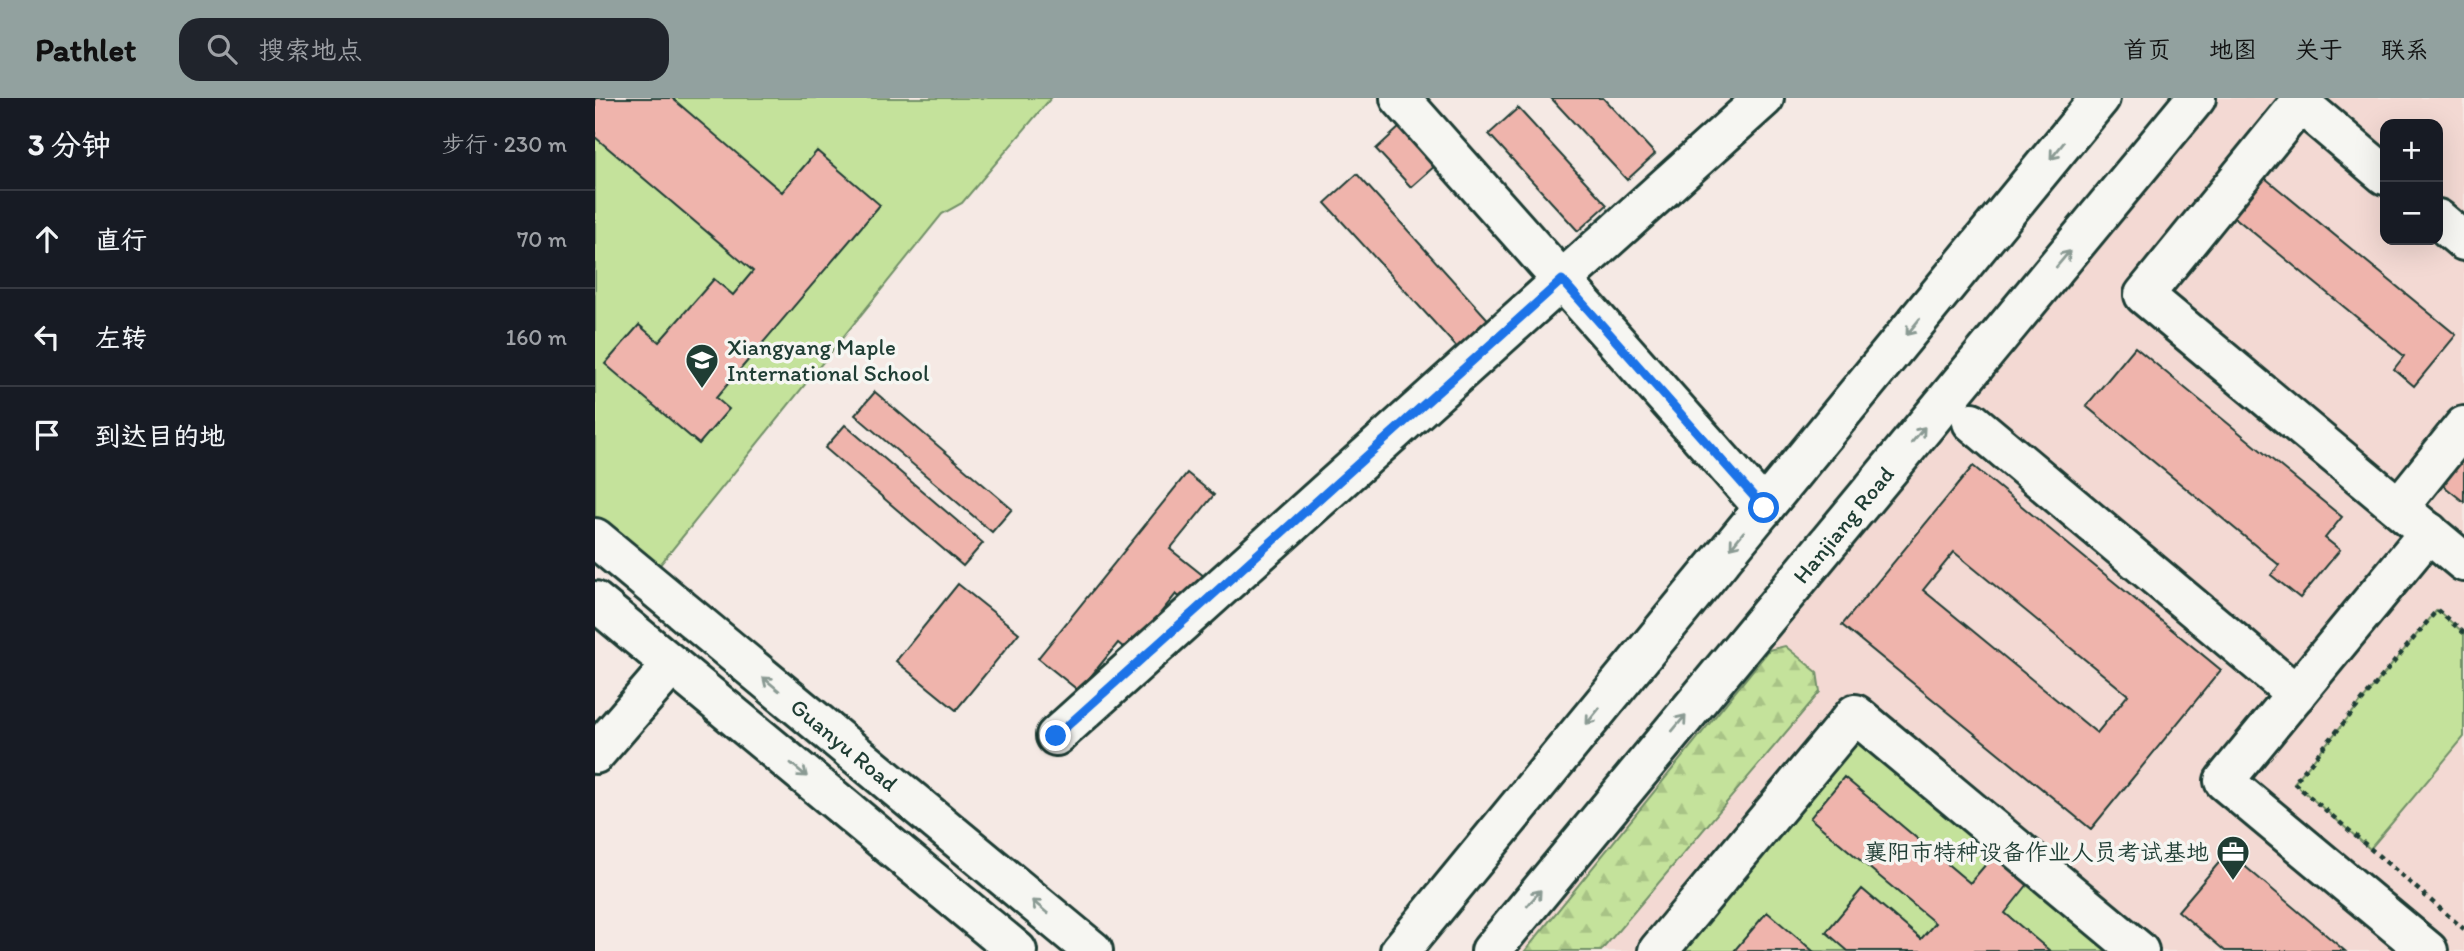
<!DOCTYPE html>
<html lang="zh">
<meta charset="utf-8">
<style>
:root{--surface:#171b24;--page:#20242c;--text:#f1f3f6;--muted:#9ea1a6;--line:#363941;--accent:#92a19f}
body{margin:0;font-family:Itim,"LXGW WenKai TC",sans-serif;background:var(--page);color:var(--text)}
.controls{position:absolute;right:21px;top:21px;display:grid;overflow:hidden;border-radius:14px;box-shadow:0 7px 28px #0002}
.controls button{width:63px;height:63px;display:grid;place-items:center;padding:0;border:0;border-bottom:2px solid var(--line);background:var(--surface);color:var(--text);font:35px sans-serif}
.stop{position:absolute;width:21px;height:21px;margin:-16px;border:5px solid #1a73e8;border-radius:50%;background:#fff}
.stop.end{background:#1a73e8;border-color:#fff;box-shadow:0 2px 7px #0008}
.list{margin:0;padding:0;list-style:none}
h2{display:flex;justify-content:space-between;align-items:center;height:91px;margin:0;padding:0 28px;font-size:30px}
h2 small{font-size:23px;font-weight:400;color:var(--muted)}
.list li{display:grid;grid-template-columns:46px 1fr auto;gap:21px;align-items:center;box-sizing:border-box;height:98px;padding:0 28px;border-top:2px solid var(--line)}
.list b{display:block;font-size:26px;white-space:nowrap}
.list em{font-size:23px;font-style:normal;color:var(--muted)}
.icon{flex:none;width:38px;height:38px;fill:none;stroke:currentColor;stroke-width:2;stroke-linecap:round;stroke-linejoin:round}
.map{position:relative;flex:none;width:1869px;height:853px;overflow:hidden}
header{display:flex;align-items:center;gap:42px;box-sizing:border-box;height:98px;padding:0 35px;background:var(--accent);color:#111}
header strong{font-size:33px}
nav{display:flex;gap:38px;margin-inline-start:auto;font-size:24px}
.search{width:490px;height:63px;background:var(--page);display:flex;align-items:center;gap:18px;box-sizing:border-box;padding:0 24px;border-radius:21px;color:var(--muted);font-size:26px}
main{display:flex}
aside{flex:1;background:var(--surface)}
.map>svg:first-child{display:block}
.built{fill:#f3d9d3;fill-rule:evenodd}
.green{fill:#c4e29b;stroke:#729068;stroke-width:2}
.forest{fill:url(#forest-firs);stroke:#729068;stroke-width:2}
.building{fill:#efb4ac;stroke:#1f3d34;stroke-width:2;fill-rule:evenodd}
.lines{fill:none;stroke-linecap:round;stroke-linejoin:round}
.minor-casing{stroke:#1f3d34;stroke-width:44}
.major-casing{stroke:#1f3d34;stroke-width:44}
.path{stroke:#1f3d34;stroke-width:4.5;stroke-dasharray:5 5;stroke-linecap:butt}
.minor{stroke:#f6f6f2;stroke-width:38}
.major{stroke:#f6f6f2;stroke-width:38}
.oneway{stroke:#8a9a93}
.route{stroke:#1a73e8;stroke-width:9}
.labels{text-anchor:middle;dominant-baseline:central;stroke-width:7;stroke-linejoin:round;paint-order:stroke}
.poi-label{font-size:23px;fill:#1f3d34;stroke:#f6f6f2;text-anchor:start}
.street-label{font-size:23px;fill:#1f3d34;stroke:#f6f6f2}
</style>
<header>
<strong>Pathlet</strong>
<div class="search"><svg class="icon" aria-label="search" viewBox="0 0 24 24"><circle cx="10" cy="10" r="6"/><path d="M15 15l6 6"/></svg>搜索地点</div>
<nav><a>首页</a><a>地图</a><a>关于</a><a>联系</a></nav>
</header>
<main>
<aside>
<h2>3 分钟<small>步行 · 230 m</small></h2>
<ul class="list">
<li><svg class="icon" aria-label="ahead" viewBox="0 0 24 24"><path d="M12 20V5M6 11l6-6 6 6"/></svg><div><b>直行</b></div><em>70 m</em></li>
<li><svg class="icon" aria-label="left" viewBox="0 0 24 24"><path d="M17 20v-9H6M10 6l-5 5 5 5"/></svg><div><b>左转</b></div><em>160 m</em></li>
<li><svg class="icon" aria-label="arrive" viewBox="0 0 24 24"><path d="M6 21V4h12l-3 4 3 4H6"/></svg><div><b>到达目的地</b></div></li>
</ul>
</aside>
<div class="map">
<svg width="1869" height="853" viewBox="0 0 1869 853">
<defs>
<pattern id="forest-firs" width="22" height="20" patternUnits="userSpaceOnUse" patternTransform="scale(1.75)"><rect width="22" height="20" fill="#c4e29b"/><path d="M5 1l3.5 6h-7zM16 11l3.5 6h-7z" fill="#a8c386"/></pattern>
</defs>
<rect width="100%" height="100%" fill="#f5e9e4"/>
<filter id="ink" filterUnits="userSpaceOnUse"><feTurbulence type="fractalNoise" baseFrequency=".0143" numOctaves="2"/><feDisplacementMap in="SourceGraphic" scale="14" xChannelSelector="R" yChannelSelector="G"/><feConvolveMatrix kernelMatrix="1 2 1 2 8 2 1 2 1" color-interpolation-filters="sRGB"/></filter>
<g filter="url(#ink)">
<path class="built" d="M1601,0H1869V853H896ZM1790,26H1843V142H1790Z"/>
<path class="green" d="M0,0H456L367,105L347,116L64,468L49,469L0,429Z
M1842,512L1869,535V639L1775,751L1699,685Z
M1260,616L1544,853H1063Z"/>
<path class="forest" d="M1190,548L1222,574L1225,594L1006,853H930L1174,552Z"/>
<path class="building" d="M0,0H77L187,94L222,53L285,107L121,300L134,311L104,346L10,266L44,227L64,244L119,181L138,197L158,173L0,39Z
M956,0H1008L1060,56L1032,82Z
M923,10L1012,107L983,133L894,36Z
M806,28L841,67L816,89L781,51Z
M1664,75L1861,237L1819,288L1799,271L1809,258L1632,113Z
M762,76L898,227L867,255L730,105Z
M1540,249L1747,419L1730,440L1745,452L1705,500L1676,477L1684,467L1491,308Z
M280,294L417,411L397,434L260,317Z
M250,327L388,445L368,468L230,350Z
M1869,356V404L1845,385Z
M1378,368L1626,572L1496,731L1247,527ZM1359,454L1533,597L1502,635L1328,492Z
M592,375L619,397L575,451L610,479L590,504L581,496L534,554L523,545L484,593L443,560Z
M363,486L424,535L361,612L301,563Z
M1249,679L1375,785L1403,752L1437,781L1410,815L1455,853H1253L1231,834L1267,791L1326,841L1340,825L1215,720Z
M1633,754L1750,853H1630L1583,813Z
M1172,814L1218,853H1139Z"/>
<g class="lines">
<defs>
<g id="minor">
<path d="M805,0L1169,410"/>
<path d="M1790,77L1705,5L1549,197L1869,464"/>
<path d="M1843,121L1869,143"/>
<path d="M1377,324L1701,596"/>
<path d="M1804,409L1869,328"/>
<path id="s1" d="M0,440L498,853"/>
<path d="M0,503L422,853"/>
<path d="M461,638L1169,0"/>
<path d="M0,656L77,567"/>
<path d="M1063,853L1260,616L1544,853"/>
<path d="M1833,853L1629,683L1834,434"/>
</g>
<g id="major">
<path d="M805,853L1505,0"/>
<path id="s2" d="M896,853L1601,0"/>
</g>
</defs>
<use href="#minor" class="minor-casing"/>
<use href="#major" class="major-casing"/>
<path class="path" d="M1869,535L1842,512L1699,685L1869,831"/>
<use href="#minor" class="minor"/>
<use href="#major" class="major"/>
</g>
<defs><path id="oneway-shaft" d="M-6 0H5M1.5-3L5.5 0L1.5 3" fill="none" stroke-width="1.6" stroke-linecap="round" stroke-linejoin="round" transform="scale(1.75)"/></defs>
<g class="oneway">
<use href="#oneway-shaft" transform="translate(1462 53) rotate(129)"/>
<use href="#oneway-shaft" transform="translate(1468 161) rotate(-50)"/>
<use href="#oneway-shaft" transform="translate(1318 229) rotate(129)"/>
<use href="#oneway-shaft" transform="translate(1323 337) rotate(-50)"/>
<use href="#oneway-shaft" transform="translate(1142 442) rotate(129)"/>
<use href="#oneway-shaft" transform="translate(176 586) rotate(-140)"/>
<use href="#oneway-shaft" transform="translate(998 618) rotate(129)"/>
<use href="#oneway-shaft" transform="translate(1084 625) rotate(-50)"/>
<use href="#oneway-shaft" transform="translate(204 672) rotate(40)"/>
<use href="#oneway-shaft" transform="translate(939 800) rotate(-50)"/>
<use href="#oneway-shaft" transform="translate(445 809) rotate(-140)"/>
</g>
</g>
<g class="lines" filter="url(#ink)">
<path class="route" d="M461,638L967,182L1169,410"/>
</g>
<defs>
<symbol id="school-pin" viewBox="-11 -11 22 30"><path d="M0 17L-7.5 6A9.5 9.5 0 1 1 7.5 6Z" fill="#1f3d34" stroke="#f6f6f2"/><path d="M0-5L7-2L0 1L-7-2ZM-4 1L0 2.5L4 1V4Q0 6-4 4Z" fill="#fff"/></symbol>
<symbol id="office-pin" viewBox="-11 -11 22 30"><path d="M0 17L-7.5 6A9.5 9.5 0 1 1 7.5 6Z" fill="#1f3d34" stroke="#f6f6f2"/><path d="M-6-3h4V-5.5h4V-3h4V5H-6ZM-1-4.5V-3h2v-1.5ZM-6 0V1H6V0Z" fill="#fff"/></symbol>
</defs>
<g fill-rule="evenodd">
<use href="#school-pin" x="88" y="243" width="38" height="52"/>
<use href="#office-pin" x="1619" y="735" width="38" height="52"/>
</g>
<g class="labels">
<g class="poi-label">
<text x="132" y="249">Xiangyang Maple<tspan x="132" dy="26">International School</tspan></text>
<text x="1614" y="754" text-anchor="end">襄阳市特种设备作业人员考试基地</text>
</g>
<g class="street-label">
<text stroke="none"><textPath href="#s2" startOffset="553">Hanjiang Road</textPath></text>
<text stroke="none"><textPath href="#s1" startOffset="324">Guanyu Road</textPath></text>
</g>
</g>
</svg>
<div class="controls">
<button>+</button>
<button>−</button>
</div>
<div class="stop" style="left:1169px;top:410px"></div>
<div class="stop end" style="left:461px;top:638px"></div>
</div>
</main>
